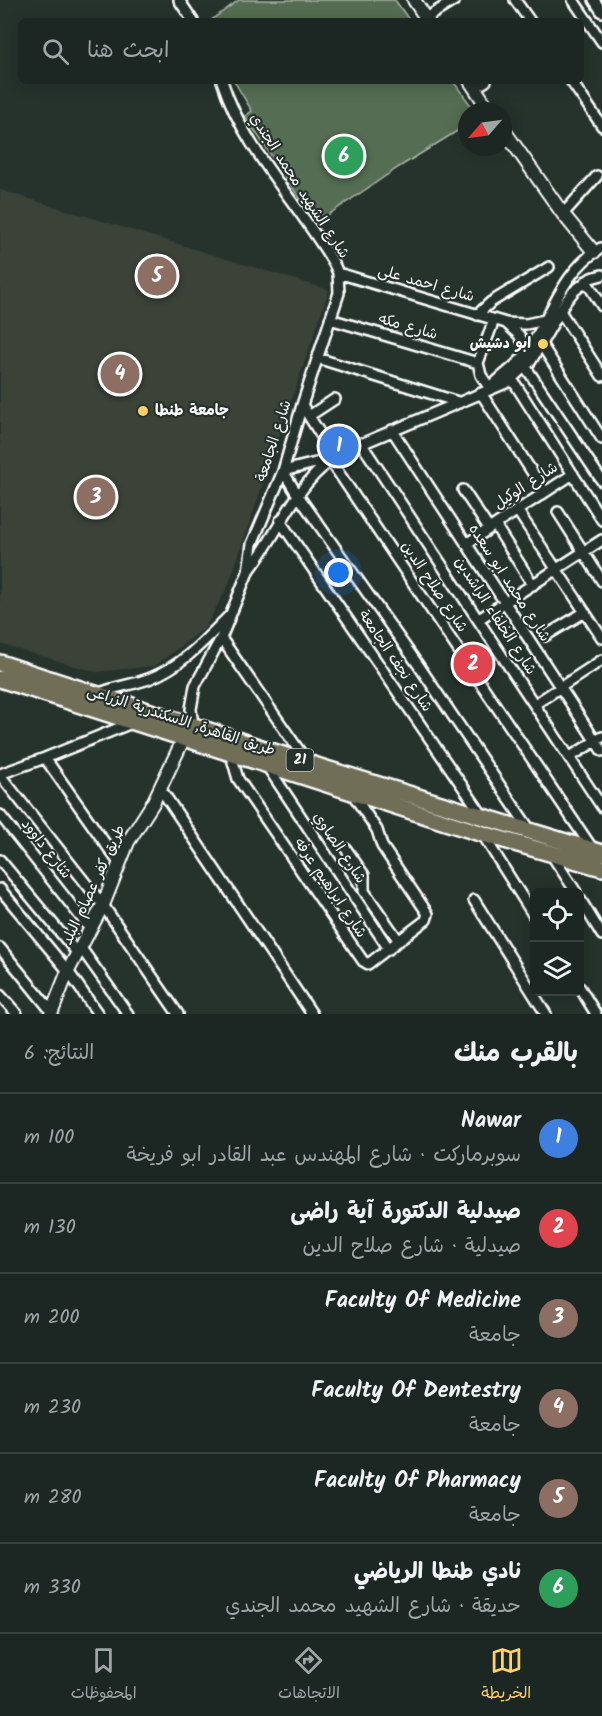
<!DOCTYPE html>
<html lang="ar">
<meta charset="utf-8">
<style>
:root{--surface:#1c2622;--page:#29322f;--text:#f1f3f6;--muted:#a0a5a5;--line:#3a4340;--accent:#ffd166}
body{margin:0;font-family:Kalam,"Playpen Sans Arabic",sans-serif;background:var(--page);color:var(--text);direction:rtl}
.controls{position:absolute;right:18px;bottom:18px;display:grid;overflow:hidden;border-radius:9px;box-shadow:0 3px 15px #0003}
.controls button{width:54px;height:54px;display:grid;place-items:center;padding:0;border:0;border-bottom:2px solid var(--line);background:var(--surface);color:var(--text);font:30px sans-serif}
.compass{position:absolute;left:458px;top:102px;width:54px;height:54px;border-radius:50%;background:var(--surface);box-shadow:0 3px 15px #0003;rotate:242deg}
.you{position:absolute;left:339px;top:573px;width:21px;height:21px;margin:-15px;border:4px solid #fff;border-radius:50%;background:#1a73e8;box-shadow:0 0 0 9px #1a73e833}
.badge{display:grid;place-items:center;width:39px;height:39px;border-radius:50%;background:var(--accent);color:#fff;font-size:20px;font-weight:700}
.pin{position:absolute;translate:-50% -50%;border:3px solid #fff;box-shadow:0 2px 6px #0006}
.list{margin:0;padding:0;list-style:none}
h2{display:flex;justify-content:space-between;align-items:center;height:78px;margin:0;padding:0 24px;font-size:26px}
h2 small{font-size:20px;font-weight:400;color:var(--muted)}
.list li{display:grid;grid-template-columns:39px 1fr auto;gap:18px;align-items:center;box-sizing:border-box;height:90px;padding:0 24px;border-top:2px solid var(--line)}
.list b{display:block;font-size:22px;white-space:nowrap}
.list p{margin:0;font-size:20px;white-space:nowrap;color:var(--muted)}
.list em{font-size:20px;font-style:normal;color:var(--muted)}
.icon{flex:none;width:33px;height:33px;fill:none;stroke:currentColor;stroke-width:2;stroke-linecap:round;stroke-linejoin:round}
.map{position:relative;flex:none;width:602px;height:1014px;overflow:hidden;direction:ltr}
.search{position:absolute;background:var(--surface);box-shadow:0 3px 15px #0003;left:18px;right:18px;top:18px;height:66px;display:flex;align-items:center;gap:15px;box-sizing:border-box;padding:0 21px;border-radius:9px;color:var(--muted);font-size:22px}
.sheet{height:618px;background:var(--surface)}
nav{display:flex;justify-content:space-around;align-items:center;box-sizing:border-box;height:84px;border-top:2px solid var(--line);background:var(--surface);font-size:16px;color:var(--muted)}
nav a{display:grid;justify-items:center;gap:3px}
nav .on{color:var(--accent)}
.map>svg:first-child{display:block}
.built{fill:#3b4339}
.green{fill:#546d52;stroke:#aab6a8;stroke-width:1.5}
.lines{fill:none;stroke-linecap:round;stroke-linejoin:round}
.minor-casing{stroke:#fff;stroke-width:14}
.tertiary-casing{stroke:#fff;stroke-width:16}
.trunk-casing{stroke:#fff;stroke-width:20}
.minor{stroke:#26332d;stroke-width:9}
.tertiary{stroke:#26332d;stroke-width:12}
.trunk{stroke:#716e59;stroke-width:15}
.poi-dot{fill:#ffd166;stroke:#26332d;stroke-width:2}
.labels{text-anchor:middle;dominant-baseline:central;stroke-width:4.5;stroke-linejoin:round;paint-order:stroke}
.shield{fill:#26332d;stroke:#bec2c0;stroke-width:1.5}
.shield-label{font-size:14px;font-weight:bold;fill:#fff}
.street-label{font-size:15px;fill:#fff;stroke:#26332d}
.poi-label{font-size:15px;font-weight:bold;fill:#fff;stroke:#26332d;text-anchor:end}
</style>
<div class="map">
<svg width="602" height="1014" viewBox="0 0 602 1014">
<rect width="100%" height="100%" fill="#26332d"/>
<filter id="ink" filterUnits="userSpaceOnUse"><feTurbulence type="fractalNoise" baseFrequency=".0167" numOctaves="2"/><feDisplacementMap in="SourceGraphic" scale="12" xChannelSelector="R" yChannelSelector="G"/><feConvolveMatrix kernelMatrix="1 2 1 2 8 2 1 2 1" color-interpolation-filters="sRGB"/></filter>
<g filter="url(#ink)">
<path class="built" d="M0,190L329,290L228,586L205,628L154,666L96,672L0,644Z"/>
<path class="green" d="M239,0H395L410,21H210Z
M234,81H453L475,111H467V125L399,167L316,223L245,116L252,111Z"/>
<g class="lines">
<defs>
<path id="minor" d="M179,0L193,21
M515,0L530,21
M573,0L602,42
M594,0L602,12
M426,18L455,0
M571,81L602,126
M475,88L486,81
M563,214L597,176
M338,273L506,323L526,324L545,320
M586,281L602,306
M560,311L602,376
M477,315L491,302L549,267
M330,319L478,363
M506,323L519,335L528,351
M541,344L602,439
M317,358L458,402
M525,366L602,481
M512,379L602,520
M491,387C503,374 518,366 528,351C551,316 563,270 601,248
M490,389L481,375L478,363L494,320
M481,393L545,492
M302,405L334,456
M309,416L335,399
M392,430L602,751
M361,443L602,807
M330,460L594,851
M283,471L297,494L419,666L530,830
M283,471L328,460
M463,490L489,529
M517,510L602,638
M558,512L602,581
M280,521L483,816
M495,525L533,585
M466,544L573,474
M248,572C282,530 296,477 347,450L508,382L531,361L566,301L574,291L591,278L602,275
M479,619L602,540
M545,636L585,612
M221,638L307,762
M98,694C115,686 134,685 151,678C183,665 204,641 228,617
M535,704L602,660
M193,726L191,709L195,686L221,638L248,572L252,544L283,471L302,405L339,293L338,273L334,264C298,202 244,150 222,81
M234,753L233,762L238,779L363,961L368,964L426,920L428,914L382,846L377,830L352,793
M570,757L602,737
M45,758L119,863
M267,766L389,949
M0,774L45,758L134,722
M0,775L103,905L178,1014
M160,788L312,1014
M0,815L91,930
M483,835L534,916
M346,849L364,875V891L399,941
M551,854L576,892
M0,860L78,954
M0,889L68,971L98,1014
M580,899L602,935
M474,900L546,1014
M0,948L52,1012
M81,948L128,1014
M580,988L596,1014
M0,995L17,1014"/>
<path id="tertiary" d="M414,0L428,21
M470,81L490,111
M503,129L563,214L594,252
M51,1014L68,971L103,905L128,842L153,803L184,738"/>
<path id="trunk" d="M0,663L323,768L602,853
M0,679L483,834L602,868"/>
</defs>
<use href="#minor" class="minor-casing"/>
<use href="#tertiary" class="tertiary-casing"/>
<use href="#trunk" class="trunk-casing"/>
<use href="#minor" class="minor"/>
<use href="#tertiary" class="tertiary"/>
<use href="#trunk" class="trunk"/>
</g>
</g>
<g class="poi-dot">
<circle cx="543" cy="344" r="6"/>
<circle cx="143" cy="411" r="6"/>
</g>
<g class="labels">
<rect class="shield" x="286.5" y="749" width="27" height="22" rx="4.5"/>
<g class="shield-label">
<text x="300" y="760">21</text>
</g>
<g class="street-label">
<text transform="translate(299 186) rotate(57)">شارع الشهيد محمد الجندي</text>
<text transform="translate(426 284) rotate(16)">شارع احمد على</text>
<text transform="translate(408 327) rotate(16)">شارع مكه</text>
<text transform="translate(274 441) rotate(-72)">شارع الجامعة</text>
<text transform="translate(526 486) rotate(-33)">شارع الوكيل</text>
<text transform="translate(509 583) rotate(57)">شارع محمد ابو سعده</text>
<text transform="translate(434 587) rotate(56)">شارع صلاح الدين</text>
<text transform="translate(495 616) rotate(57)">شارع الخلفاء الراشدين</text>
<text transform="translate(395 661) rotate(56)">شارع نجف الجامعة</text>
<text transform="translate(181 721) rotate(18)">طريق القاهرة, الاسكندرية الزراعى</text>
<text transform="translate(339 848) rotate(56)">شارع الصاوي</text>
<text transform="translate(46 849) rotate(52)">شارع داوود</text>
<text transform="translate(94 885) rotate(-65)">طريق كفر عصام البلد</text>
<text transform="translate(330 888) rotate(56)">شارع ابراهيم عرفه</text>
</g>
<g class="poi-label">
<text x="531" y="344">ابو دشيش</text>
<text x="155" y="411" text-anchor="start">جامعة طنطا</text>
</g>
</g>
</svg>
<div class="controls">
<button><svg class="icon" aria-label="locate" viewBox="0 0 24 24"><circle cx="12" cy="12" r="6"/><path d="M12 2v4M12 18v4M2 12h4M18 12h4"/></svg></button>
<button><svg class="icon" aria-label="layers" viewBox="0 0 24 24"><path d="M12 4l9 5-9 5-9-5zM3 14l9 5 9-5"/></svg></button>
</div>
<svg class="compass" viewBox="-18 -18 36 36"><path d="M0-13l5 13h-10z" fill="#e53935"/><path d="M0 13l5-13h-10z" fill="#a0a5a5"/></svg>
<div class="you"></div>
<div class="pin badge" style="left:339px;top:446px;background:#3f7fe0">1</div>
<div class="pin badge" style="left:473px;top:664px;background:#e0444e">2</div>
<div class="pin badge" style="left:96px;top:497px;background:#8d6e63">3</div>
<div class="pin badge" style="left:120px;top:374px;background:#8d6e63">4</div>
<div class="pin badge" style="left:157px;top:276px;background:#8d6e63">5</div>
<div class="pin badge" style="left:344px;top:156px;background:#2e9e5b">6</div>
<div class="search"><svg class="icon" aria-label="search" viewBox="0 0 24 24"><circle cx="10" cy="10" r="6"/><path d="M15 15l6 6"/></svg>ابحث هنا</div>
</div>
<section class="sheet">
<h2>بالقرب منك<small>النتائج: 6</small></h2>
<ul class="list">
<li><span class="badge" style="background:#3f7fe0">1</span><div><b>Nawar</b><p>سوبرماركت · شارع المهندس عبد القادر ابو فريخة</p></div><em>100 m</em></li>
<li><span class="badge" style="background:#e0444e">2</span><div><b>صيدلية الدكتورة آية راضى</b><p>صيدلية · شارع صلاح الدين</p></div><em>130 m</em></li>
<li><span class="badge" style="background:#8d6e63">3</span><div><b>Faculty Of Medicine</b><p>جامعة</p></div><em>200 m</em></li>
<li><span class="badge" style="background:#8d6e63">4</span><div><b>Faculty Of Dentestry</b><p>جامعة</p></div><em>230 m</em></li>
<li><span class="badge" style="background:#8d6e63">5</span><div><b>Faculty Of Pharmacy</b><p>جامعة</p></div><em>280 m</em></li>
<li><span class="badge" style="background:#2e9e5b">6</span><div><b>نادي طنطا الرياضي</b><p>حديقة · شارع الشهيد محمد الجندي</p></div><em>330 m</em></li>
</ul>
</section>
<nav>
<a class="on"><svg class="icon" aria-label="map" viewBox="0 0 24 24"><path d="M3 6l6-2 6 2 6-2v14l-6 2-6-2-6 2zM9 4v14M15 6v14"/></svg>الخريطة</a>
<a><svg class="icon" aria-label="directions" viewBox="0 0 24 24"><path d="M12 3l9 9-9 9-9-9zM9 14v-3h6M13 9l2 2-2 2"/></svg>الاتجاهات</a>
<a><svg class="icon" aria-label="saved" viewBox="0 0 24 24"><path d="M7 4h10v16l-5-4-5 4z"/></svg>المحفوظات</a>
</nav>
